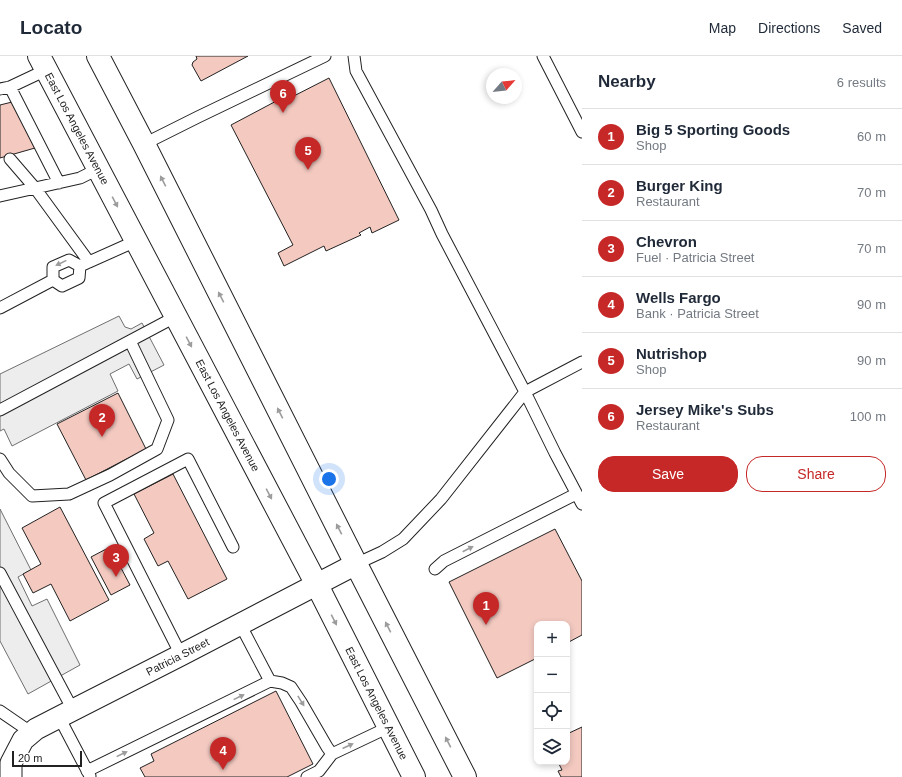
<!DOCTYPE html>
<meta charset="utf-8">
<style>
:root{--surface:#fff;--page:#f2f2f3;--text:#1f2937;--muted:#747a83;--line:#e0e1e3;--accent:#c62828}
body{margin:0;font-family:Arial,sans-serif;background:var(--page);color:var(--text)}
.controls{position:absolute;right:12px;bottom:12px;display:grid;overflow:hidden;border-radius:8px;box-shadow:0 2px 6px #0003}
.controls button{width:36px;height:36px;display:grid;place-items:center;padding:0;border:0;border-bottom:1px solid var(--line);background:var(--surface);color:var(--text);font:20px sans-serif}
.compass{position:absolute;left:486px;top:12px;width:36px;height:36px;border-radius:50%;background:var(--surface);box-shadow:0 2px 6px #0003;rotate:63deg}
.scale{position:absolute;left:12px;bottom:10px;width:70px;box-sizing:border-box;padding-left:4px;border:2px solid #222;border-top:0;font-size:11px;line-height:14px;white-space:nowrap;color:#222;-webkit-text-stroke:3px #fff;paint-order:stroke}
.you{position:absolute;left:329px;top:423px;width:14px;height:14px;margin:-10px;border:3px solid #fff;border-radius:50%;background:#1a73e8;box-shadow:0 0 0 6px #1a73e833}
.badge{display:grid;place-items:center;width:26px;height:26px;border-radius:50%;background:var(--accent);color:#fff;font-size:13px;font-weight:700}
.pin{position:absolute;translate:-50% -33px;filter:drop-shadow(0 1px 2px #0008)}
.pin::after{content:'';position:absolute;top:21px;width:14px;height:12px;background:inherit;clip-path:polygon(0 0,100% 0,50% 100%)}
.list{margin:0;padding:0;list-style:none}
h2{display:flex;justify-content:space-between;align-items:center;height:52px;margin:0;padding:0 16px;font-size:17px}
h2 small{font-size:13px;font-weight:400;color:var(--muted)}
.list li{display:grid;grid-template-columns:26px 1fr auto;gap:12px;align-items:center;box-sizing:border-box;height:56px;padding:0 16px;border-top:1px solid var(--line)}
.list b{display:block;font-size:15px;white-space:nowrap}
.list p{margin:0;font-size:13px;white-space:nowrap;color:var(--muted)}
.list em{font-size:13px;font-style:normal;color:var(--muted)}
.actions{display:flex;gap:8px;padding:12px 16px}
.actions a{flex:1;padding:9px 0;border:1px solid var(--accent);border-radius:16px;text-align:center;font-size:14px;color:var(--accent)}
.actions .main{background:var(--accent);color:#fff}
.icon{flex:none;width:22px;height:22px;fill:none;stroke:currentColor;stroke-width:2;stroke-linecap:round;stroke-linejoin:round}
.map{position:relative;flex:none;width:582px;height:721px;overflow:hidden}
header{display:flex;align-items:center;gap:24px;box-sizing:border-box;height:56px;padding:0 20px;background:var(--surface);border-bottom:1px solid var(--line)}
header strong{font-size:19px}
nav{display:flex;gap:22px;margin-inline-start:auto;font-size:14px}
main{display:flex}
aside{flex:1;background:var(--surface)}
.map>svg:first-child{display:block}
.parking{fill:#ededed;stroke:#6f6f6f}
.building{fill:#f3c9c0;stroke:#222}
.lines{fill:none;stroke-linecap:round;stroke-linejoin:round}
.lane-casing{stroke:#222;stroke-width:13}
.street-casing{stroke:#222;stroke-width:23}
.primary-casing{stroke:#222;stroke-width:24}
.lane{stroke:#fff;stroke-width:11}
.street{stroke:#fff;stroke-width:21}
.primary{stroke:#fff;stroke-width:22}
.oneway{fill:#9c9c9c}
.labels{text-anchor:middle;dominant-baseline:central;stroke-width:3;stroke-linejoin:round;paint-order:stroke}
.street-label{font-size:11px;fill:#222;stroke:#fff}
</style>
<header>
<strong>Locato</strong>
<nav><a>Map</a><a>Directions</a><a>Saved</a></nav>
</header>
<main>
<div class="map">
<svg width="582" height="721" viewBox="0 0 582 721">
<rect width="100%" height="100%" fill="#fff"/>
<path class="parking" d="M119,260L125,271L131,273L142,267L164,309L137,323L129,308L110,318L118,335L12,390L4,373L0,375V318Z
M0,453L31,514L18,521L32,550L47,543L80,609L28,638L0,585Z"/>
<path class="building" d="M196,0H248L201,25L192,9L193,6L197,3Z
M329,22L399,164L372,177L370,171L359,177L361,179L326,195L324,190L284,210L278,197L293,189L231,69L282,42L284,45Z
M12,46L35,92L0,102V49Z
M118,337L146,393L86,424L57,368Z
M173,418L227,523L188,543L168,505L158,510L144,483L154,477L134,438Z
M60,451L109,544L70,565L51,528L33,537L23,518L41,508L22,472Z
M555,473L582,525V579L567,587V568H537V602L497,622L449,526Z
M110,491L130,529L111,539L91,501Z
M276,635L313,708L287,721H145L140,712L154,705L151,698Z
M582,671V721H561L558,715L562,714L558,706H567V678Z"/>
<g class="lines">
<defs>
<path id="lane" d="M354,0L356,15L431,154L442,178L525,336L555,397L582,448
M543,0L582,76
M10,31L59,127
M0,33L10,31L46,14
M144,88L198,61L325,0
M10,103L35,132L89,206
M0,140L80,122L98,113
M80,210L136,185
M53,224V211L69,204L80,210
M53,224L62,230L79,222L80,210
M0,252L53,224
M0,354L175,261
M0,403L9,417L32,440L69,438L110,419L157,393L168,364L130,285
M356,508L382,496L403,483L441,443L525,336L582,306
M435,513L444,505L576,438
M0,517L73,654
M181,599L104,447L188,403L233,491
M270,625L282,627L291,631L301,646L327,691L332,698
M0,655L32,677
M59,661L90,720
M87,715L270,625L240,568
M307,721L319,715L332,698L389,671"/>
<g id="street">
<path id="s1" d="M11,721V707L23,684L36,673L73,654L181,599L356,508"/>
</g>
<g id="primary">
<path id="s2" d="M39,0L317,529L414,721"/>
<path d="M98,0L144,88L356,508L465,721"/>
</g>
</defs>
<use href="#lane" class="lane-casing"/>
<use href="#street" class="street-casing"/>
<use href="#primary" class="primary-casing"/>
<use href="#lane" class="lane"/>
<use href="#street" class="street"/>
<use href="#primary" class="primary"/>
</g>
<defs><path id="oneway-solid" d="M-6-.8H1V-3.2L6.5 0L1 3.2V.8H-6Z"/></defs>
<g class="oneway">
<use href="#oneway-solid" transform="translate(163 125) rotate(-117)"/>
<use href="#oneway-solid" transform="translate(115 146) rotate(62)"/>
<use href="#oneway-solid" transform="translate(61 207) rotate(154)"/>
<use href="#oneway-solid" transform="translate(221 241) rotate(-117)"/>
<use href="#oneway-solid" transform="translate(189 286) rotate(62)"/>
<use href="#oneway-solid" transform="translate(280 357) rotate(-117)"/>
<use href="#oneway-solid" transform="translate(269 438) rotate(62)"/>
<use href="#oneway-solid" transform="translate(339 473) rotate(-117)"/>
<use href="#oneway-solid" transform="translate(468 493) rotate(-27)"/>
<use href="#oneway-solid" transform="translate(334 564) rotate(63)"/>
<use href="#oneway-solid" transform="translate(388 571) rotate(-117)"/>
<use href="#oneway-solid" transform="translate(239 641) rotate(-26)"/>
<use href="#oneway-solid" transform="translate(301 645) rotate(58)"/>
<use href="#oneway-solid" transform="translate(448 686) rotate(-117)"/>
<use href="#oneway-solid" transform="translate(348 690) rotate(-25)"/>
<use href="#oneway-solid" transform="translate(122 698) rotate(-26)"/>
</g>
<g class="labels">
<g class="street-label">
<text stroke="none"><textPath href="#s2" startOffset="82">East Los Angeles Avenue</textPath></text>
<text stroke="none"><textPath href="#s2" startOffset="406">East Los Angeles Avenue</textPath></text>
<text stroke="none"><textPath href="#s1" startOffset="216">Patricia Street</textPath></text>
<text stroke="none"><textPath href="#s2" startOffset="730">East Los Angeles Avenue</textPath></text>
</g>
</g>
</svg>
<div class="controls">
<button>+</button>
<button>−</button>
<button><svg class="icon" aria-label="locate" viewBox="0 0 24 24"><circle cx="12" cy="12" r="6"/><path d="M12 2v4M12 18v4M2 12h4M18 12h4"/></svg></button>
<button><svg class="icon" aria-label="layers" viewBox="0 0 24 24"><path d="M12 4l9 5-9 5-9-5zM3 14l9 5 9-5"/></svg></button>
</div>
<svg class="compass" viewBox="-18 -18 36 36"><path d="M0-13l5 13h-10z" fill="#e53935"/><path d="M0 13l5-13h-10z" fill="#747a83"/></svg>
<div class="scale">20 m</div>
<div class="you"></div>
<div class="pin badge" style="left:486px;top:569px">1</div>
<div class="pin badge" style="left:102px;top:381px">2</div>
<div class="pin badge" style="left:116px;top:521px">3</div>
<div class="pin badge" style="left:223px;top:714px">4</div>
<div class="pin badge" style="left:308px;top:114px">5</div>
<div class="pin badge" style="left:283px;top:57px">6</div>
</div>
<aside>
<h2>Nearby<small>6 results</small></h2>
<ul class="list">
<li><span class="badge">1</span><div><b>Big 5 Sporting Goods</b><p>Shop</p></div><em>60 m</em></li>
<li><span class="badge">2</span><div><b>Burger King</b><p>Restaurant</p></div><em>70 m</em></li>
<li><span class="badge">3</span><div><b>Chevron</b><p>Fuel · Patricia Street</p></div><em>70 m</em></li>
<li><span class="badge">4</span><div><b>Wells Fargo</b><p>Bank · Patricia Street</p></div><em>90 m</em></li>
<li><span class="badge">5</span><div><b>Nutrishop</b><p>Shop</p></div><em>90 m</em></li>
<li><span class="badge">6</span><div><b>Jersey Mike's Subs</b><p>Restaurant</p></div><em>100 m</em></li>
</ul>
<div class="actions"><a class="main">Save</a><a>Share</a></div>
</aside>
</main>
